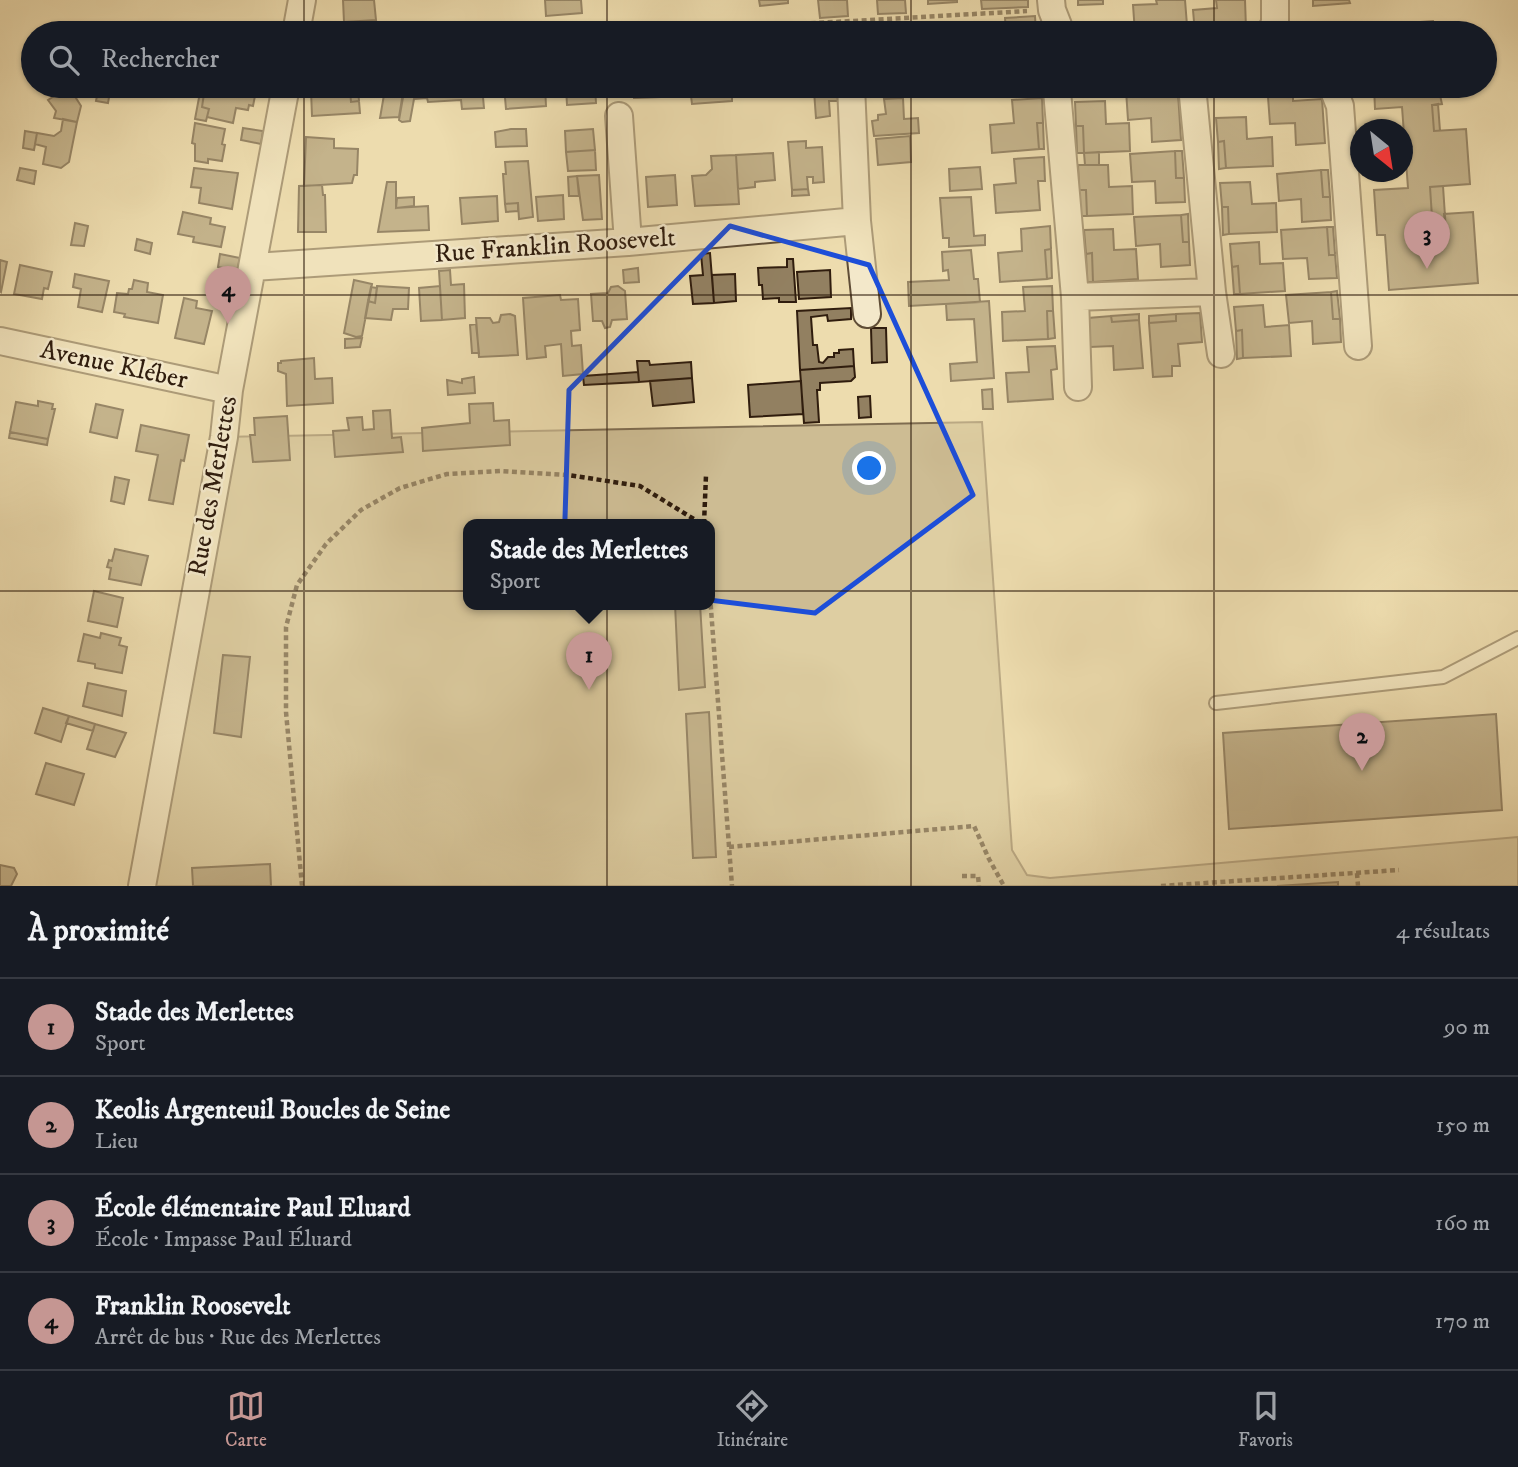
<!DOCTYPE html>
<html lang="fr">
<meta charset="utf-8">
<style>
:root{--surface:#171b24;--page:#20242c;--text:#f1f3f6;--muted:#9ea1a6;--line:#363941;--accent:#c59692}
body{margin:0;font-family:"IM FELL DW Pica",serif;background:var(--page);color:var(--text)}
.compass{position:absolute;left:1350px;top:119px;width:63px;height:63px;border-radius:50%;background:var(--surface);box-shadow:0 2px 5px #0004;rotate:150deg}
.you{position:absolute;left:870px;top:469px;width:24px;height:24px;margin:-18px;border:5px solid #fff;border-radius:50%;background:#1a73e8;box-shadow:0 0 0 10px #1a73e833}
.badge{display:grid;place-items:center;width:46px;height:46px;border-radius:50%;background:var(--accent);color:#111;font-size:23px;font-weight:700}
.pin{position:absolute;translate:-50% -58px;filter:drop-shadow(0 2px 4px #0008)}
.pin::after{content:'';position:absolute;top:37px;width:24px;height:21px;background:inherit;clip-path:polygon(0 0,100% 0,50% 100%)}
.popup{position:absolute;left:463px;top:519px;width:252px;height:91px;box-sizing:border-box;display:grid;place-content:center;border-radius:14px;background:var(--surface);filter:drop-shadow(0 2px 5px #0005);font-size:23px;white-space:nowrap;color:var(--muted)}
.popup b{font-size:26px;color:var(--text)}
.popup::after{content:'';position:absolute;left:50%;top:100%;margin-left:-14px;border:14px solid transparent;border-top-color:var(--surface)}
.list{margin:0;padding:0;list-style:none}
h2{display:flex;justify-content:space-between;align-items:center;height:91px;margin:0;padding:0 28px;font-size:30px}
h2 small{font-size:23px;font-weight:400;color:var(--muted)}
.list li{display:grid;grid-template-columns:46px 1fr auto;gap:21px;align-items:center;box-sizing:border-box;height:98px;padding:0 28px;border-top:2px solid var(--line)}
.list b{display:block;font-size:26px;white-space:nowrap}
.list p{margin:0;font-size:23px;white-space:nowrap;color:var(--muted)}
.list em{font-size:23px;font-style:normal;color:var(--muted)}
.icon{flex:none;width:38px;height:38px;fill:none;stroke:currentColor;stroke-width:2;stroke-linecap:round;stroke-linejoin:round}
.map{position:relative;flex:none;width:1518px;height:886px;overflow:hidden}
.search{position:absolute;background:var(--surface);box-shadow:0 2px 5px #0004;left:21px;right:21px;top:21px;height:77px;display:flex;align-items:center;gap:18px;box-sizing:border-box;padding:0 24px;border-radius:38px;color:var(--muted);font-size:26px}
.sheet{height:483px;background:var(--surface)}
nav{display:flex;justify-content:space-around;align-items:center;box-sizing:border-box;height:98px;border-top:2px solid var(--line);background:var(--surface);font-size:19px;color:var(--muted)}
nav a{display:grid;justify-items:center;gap:4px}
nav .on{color:var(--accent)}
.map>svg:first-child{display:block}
.green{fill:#cdbc93;stroke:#7e6c50;stroke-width:2;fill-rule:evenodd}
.building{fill:#928061;stroke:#301d0e;stroke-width:2}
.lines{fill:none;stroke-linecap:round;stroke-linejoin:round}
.lane-casing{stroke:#5f4d36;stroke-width:16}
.street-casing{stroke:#5f4d36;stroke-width:30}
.path{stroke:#301d0e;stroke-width:4.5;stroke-dasharray:5 3.5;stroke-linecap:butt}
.lane{stroke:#f3e8ca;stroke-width:12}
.street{stroke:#f3e8ca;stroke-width:26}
.marked{fill:none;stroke:#1d4ed8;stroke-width:5;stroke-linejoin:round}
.grid{fill:none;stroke:#301d0e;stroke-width:2;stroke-opacity:0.55}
.labels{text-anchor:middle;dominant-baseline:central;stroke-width:5;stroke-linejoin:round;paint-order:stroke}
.street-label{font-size:26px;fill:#301d0e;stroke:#f3e8ca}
</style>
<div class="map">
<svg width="1518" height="886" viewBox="0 0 1518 886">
<rect width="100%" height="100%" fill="#eddcae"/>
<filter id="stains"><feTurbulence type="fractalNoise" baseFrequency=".00286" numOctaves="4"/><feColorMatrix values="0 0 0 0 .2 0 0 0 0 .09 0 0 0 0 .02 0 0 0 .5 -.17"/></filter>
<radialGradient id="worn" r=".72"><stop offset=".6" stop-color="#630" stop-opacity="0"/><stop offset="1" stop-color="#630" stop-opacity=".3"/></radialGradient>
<path class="green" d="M982,422L1012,850L1027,875L1050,878L1518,837V886H142L224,437ZM468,524H710V604H468Z"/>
<path class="building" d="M343,0H374L376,20L344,22Z
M545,0H581L582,13L546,16Z
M759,0H788V3L760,6Z
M818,0H847L848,16L820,18Z
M877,0H905L906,13L878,14Z
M928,0H957V2L928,4Z
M981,0H1028V7L982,9Z
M1078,0H1103V4L1078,5Z
M1156,0H1185L1187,25L1159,27V33H1135L1133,5L1157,4Z
M1216,0H1245L1246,28L1219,30V33H1195L1193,10L1217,8Z
M1313,0H1349L1350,3L1313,6Z
M1035,16L1036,33H1006L1005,18Z
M1433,21L1434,33H1367V26Z
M896,24V33H876L875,26Z
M1187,25L1186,31L1159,33V27Z
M235,28L258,32V33H234Z
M99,86H111L108,103L96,101Z
M405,86H482L484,108L462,109L461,100L428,102L427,98L414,99L410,121L402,122L399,120Z
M504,86H545L546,106L506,109Z
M566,86H595L596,103L567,105Z
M633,86H687L688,96L634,98Z
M711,86H731L732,93L712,95Z
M770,86H825V88L771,90Z
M875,86H912V89L875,92Z
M965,86H975L976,94H966Z
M1374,86H1438L1442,104L1432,105L1434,131L1466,129L1470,184L1430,187L1433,232L1446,231L1444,214L1473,212L1478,283L1389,290L1385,235H1377L1374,190L1408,188L1402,107L1375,109Z
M69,87L81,106L77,122L54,118L56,111L48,100Z
M201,87H205L202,107L209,109L206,121L195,119Z
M205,87L222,90L223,87L251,92V95L255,96L253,106L249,105L248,110L236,108L233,123L207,117L209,109L202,107Z
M1177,87L1178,93L1150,95V89Z
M350,89H358L359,101L351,102Z
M350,89L351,102L359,101L360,113L312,116L311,91Z
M385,89L403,93L399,117L380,118Z
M837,89L838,101H829L830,116L816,118L814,91Z
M1150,89V95L1178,93L1181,140L1152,142L1151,118L1128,120L1126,90Z
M732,93V101L692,104L691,96Z
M1293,96V101L1322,99L1325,143L1296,145L1295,123L1270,124L1268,97Z
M903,98L904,119L918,118L919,133L874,136L872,121L878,120V115L886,114L884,99Z
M1042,98L1043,123H1037L1039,149L992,153L990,125L1014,123L1012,100Z
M1105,101L1106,124L1129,123L1130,151L1084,153L1083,126H1076L1075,102Z
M1438,104L1440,131H1434L1432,105Z
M1246,117L1247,139L1272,137L1273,166L1226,168L1224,141L1218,142L1216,118Z
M63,119L77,122L69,162L61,168L43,164L46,147L35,144L37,133L54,136L61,131Z
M195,123L225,129L222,144L225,145L222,161L208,159V163L195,161V144L192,143Z
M1037,123H1043L1044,149H1039Z
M1076,126H1083L1084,153H1077Z
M243,128L263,131L261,144L241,140Z
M511,129H526L527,146L496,147L495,132Z
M593,129L595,150L566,152L565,131Z
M25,131L37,133L34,150L23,148Z
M910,136L911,162L878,165L876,139Z
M306,137L334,139V148L358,149L357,175H354L352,183L304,186Z
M806,141V148L822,147L824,182L813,183V177H807L808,189L792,190L788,142Z
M1224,141L1226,168L1219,169L1218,142Z
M595,150L596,170L568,171L566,152Z
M1175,151H1182L1184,178H1176Z
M1175,151L1176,178H1184L1185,202L1156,203L1155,181L1132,182L1130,154Z
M1099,152V165H1085L1084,153Z
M773,153L775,180L755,182V187L738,189L736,155Z
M736,155L739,204L695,206L692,176L706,175L712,169L711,156Z
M1044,157L1045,181H1038L1040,210L996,213L994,185L1016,183L1014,159Z
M528,161L533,217L519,219L518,203L505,204L503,174H506L505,162Z
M1078,165H1108L1109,187L1132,186L1133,214L1087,216L1086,190H1079Z
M980,167L982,189L950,191L949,169Z
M20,168L36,171L34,184L17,180Z
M194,168L238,173L232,209L199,203L201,188L191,187Z
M1321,170H1328L1330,197H1323Z
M1321,170L1323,197H1330L1331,220L1302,222L1301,199L1279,201L1277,174Z
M599,175L602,219L583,220L577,176Z
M675,175L677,205L648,207L646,177Z
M577,176L579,196H569L568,177Z
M387,182H396V208L428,206L429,230L378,232Z
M1250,182L1252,204L1276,203L1277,232L1229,234L1228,207H1222L1220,183Z
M322,185L323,195H325L326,232H298L299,186Z
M1443,186L1446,231L1433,232L1430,187Z
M808,189L809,195L792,196V190Z
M1079,190H1086L1087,216H1080Z
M563,195L564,219L538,221L536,197Z
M497,196L498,221L462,224L460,198Z
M414,197V206L396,208L397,198Z
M971,197L974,236L985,235V245L949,247V238H943L940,198Z
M518,203V211L506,212L505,204Z
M1222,207H1228L1229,234L1223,235Z
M183,212L211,218L210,224L225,227L221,247L193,242L194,237L178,234Z
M1188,214L1189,242H1183L1181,215Z
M1181,215L1183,242H1189L1190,265L1161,267L1160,244L1136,246L1134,217Z
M75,223L88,226L84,246L71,245Z
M1050,226L1051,249L1045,250L1047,279L1000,282L998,253L1022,251L1021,229Z
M1327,227H1333L1335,254L1329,255Z
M1327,227L1329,255L1335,254L1337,278L1309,279L1307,258L1283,259L1281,230Z
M1113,229L1114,250L1136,249L1138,279L1093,282L1092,253L1086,254L1084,230Z
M137,239L152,243L150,254L135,250Z
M1259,242L1260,264L1283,263L1285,291L1240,294L1238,266L1232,267L1230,244Z
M1051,249L1052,278L1047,279L1045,250Z
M971,250L974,279H978L980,302L909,306L908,282L949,280L948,270L943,271L942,252Z
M710,253L714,303L693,304L690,276L703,275L701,254Z
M1092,253L1093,282H1087L1086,254Z
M220,254L240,258L237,271L218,267Z
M787,259H793L796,302H779V298L763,299L762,285H759L758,268L787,267Z
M0,260L7,262L1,292L0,291Z
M20,265L52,272L48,289L44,288L42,299L14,294Z
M1238,266L1240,294H1234L1232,267Z
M638,268L639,282L624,283L623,270Z
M450,270L451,285L464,284L465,318L442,320L439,271Z
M830,270L831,297L799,299L797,272Z
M75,274L109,281L102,312L78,307L81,289L73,287Z
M735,274L736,301L714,303L712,275Z
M134,280L148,283L147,292L163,295L158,323L124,317L125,314L114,312L117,293L128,294L129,289H132Z
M354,280L372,284L362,336L356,337L344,333Z
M377,286L409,288L408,309H393L391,320L365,318L368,301L375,303Z
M440,286L442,320L421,321L419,288Z
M618,286L625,291L627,319L612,320L610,327L605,328L602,321H593L591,294L608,293L611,287Z
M1052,286L1053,310L1047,311L1048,339L1003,341L1002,312L1025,311L1023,287Z
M371,287L377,288L375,303L368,301Z
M1337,291L1340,319H1333L1331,292Z
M1331,292L1333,319H1340L1341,342L1313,344L1312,321L1289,323L1286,295Z
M560,295L561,300L578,299L580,330L571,331L572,346L581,345L583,374L563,376L561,344L545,346L546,357L527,359L523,298Z
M184,298L197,301L196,308L212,311L204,344L175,338Z
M989,301L994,378L951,381L950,364L977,362L974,319L947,320L946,304Z
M1263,305L1265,327L1289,325L1291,356L1243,358L1242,330L1236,331L1234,307Z
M851,308V319L828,321L827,315L811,317L813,345H817L819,362L823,363L828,357H834V353H839V350L853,349L854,366L800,370L797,311Z
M1053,310L1055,338L1048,339L1047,311Z
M1200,313L1202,342L1178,344L1180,366H1172V376L1153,377L1149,323L1176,321V314Z
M510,314L515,316L518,355L479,357L476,318H490L493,323L499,322L501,315Z
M1139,314V320L1112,322L1111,316Z
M1176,314V321L1149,323V316Z
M1111,316L1112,322L1139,320L1143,368L1114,370L1113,346L1090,347L1088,318Z
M476,324L479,353H472L470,325Z
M871,328H886L887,362L872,363Z
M1242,330L1243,358L1237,359L1236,331Z
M362,338L360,347L345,348V339Z
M1055,346L1057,369L1051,370L1053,399L1008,402L1006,373L1029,372L1027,347Z
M314,358L315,379L332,378L333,403L287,406L286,374L278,371V363H281V361Z
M637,361H649L650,365L691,362L692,378L639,382Z
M854,366L855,377L851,381L820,383V390H817L819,422L804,423L800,370Z
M638,372L639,382L584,385L583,376Z
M474,377L475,393L448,395L447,380L462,383V379Z
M692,378L694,402L653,406L650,381Z
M801,381L803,414L750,417L748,385Z
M992,389L993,409H983L982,390Z
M870,396L871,417L859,418L858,397Z
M38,401L53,404L52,409H55L48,439L10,432L16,402L38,406Z
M493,403L494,421L509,420L510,445L423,451L422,428L470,423L469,404Z
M96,404L123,410L117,438L90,432Z
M390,410L392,438L401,437L403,452L335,457L333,431L349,430L347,418L362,417L363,430L374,429L373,411Z
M287,416L290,460L253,462L250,435H255L254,418Z
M141,425L189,435L184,461L181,460L173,504L149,500L158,455L136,451Z
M10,432L48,439L47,445L9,438Z
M115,477L129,480L124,504L111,501Z
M115,549L148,556L141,585L109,579L111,568L107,567L109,560L112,561Z
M94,591L123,598L117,627L88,621Z
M675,604H700L705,687L679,690Z
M101,633L121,638L119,645L127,647L122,673L95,668V664L78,661L84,634L100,638Z
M223,655L250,657L241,737L214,733Z
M88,683L126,691L122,716L83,706Z
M43,708L69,716L61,742L35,733Z
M709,712L716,857L693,858L686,714Z
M1496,714L1502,810L1229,829L1223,733Z
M69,716L95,724L93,731L66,723Z
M95,724L126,733L115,757L87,749Z
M46,763L84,774L74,805L36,794Z
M270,864L271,886H193L192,868Z
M0,865L14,868L17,874L11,886H0Z
M1338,882V886H1277Z"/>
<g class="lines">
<defs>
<path id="lane" d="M1216,703L1443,677L1518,638"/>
<path id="street" d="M1051,0L1052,10L1061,33
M296,33L302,0
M1270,33L1275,23V0
M851,86L857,221L867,314
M1060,86L1057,91L1075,297L1212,292L1192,86
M1332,86L1340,106L1358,346
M619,116L628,242
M253,267L628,242L857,221
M1212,292L1221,354
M1075,297L1078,387
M0,341L229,390
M142,886L224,437L229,390L286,86"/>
</defs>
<use href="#lane" class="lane-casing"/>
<use href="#street" class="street-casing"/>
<path class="path" d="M641,33L1027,11
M704,524L706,475
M710,596L732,886
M729,847L974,826L989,859L1004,886
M1357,873L1358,886
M962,876H978L979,886
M302,886L286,712V627L297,585L326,544L361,510L400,488L447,474L500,471L568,475L640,486L702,524
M1161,886L1399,870"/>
<use href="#lane" class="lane"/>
<use href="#street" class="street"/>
</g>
<path d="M0 0H1518V886H0ZM730,226L869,265L973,495L815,613L563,582L569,390Z" fill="#eddcae" fill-opacity=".55" fill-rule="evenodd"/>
<path class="marked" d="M730,226L869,265L973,495L815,613L563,582L569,390Z"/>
<path class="grid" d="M304,0V33M607,0V33M911,0V33M1214,0V33M304,86V886M607,86V886M911,86V886M1214,86V886M0,295H1518M0,591H1518"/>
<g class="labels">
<g class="street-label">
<text transform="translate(555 246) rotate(-4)">Rue Franklin Roosevelt</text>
<text transform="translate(114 365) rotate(12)">Avenue Kléber</text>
<text transform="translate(213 486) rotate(-80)">Rue des Merlettes</text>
</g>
</g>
<rect width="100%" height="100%" filter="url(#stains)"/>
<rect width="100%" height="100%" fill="url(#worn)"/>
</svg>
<svg class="compass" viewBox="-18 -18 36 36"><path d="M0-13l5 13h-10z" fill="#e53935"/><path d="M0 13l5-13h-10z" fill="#9ea1a6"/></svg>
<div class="you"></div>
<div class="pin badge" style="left:589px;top:690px">1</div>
<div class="popup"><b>Stade des Merlettes</b>Sport</div>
<div class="pin badge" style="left:1362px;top:771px">2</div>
<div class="pin badge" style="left:1427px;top:269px">3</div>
<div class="pin badge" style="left:228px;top:324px">4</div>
<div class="search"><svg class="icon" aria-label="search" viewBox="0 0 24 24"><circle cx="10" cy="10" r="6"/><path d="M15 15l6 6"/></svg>Rechercher</div>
</div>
<section class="sheet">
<h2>À proximité<small>4 résultats</small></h2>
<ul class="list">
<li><span class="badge">1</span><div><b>Stade des Merlettes</b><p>Sport</p></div><em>90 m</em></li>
<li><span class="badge">2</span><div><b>Keolis Argenteuil Boucles de Seine</b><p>Lieu</p></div><em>150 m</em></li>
<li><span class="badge">3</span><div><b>École élémentaire Paul Eluard</b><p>École · Impasse Paul Éluard</p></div><em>160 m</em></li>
<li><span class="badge">4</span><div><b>Franklin Roosevelt</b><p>Arrêt de bus · Rue des Merlettes</p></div><em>170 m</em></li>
</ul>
</section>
<nav>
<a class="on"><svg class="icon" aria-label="map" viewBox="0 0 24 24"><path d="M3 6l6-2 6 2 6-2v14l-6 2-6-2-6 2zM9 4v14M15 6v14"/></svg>Carte</a>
<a><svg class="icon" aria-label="directions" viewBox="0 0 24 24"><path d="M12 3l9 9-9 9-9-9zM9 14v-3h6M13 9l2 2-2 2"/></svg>Itinéraire</a>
<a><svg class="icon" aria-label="saved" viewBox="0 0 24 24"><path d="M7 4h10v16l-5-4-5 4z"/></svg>Favoris</a>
</nav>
